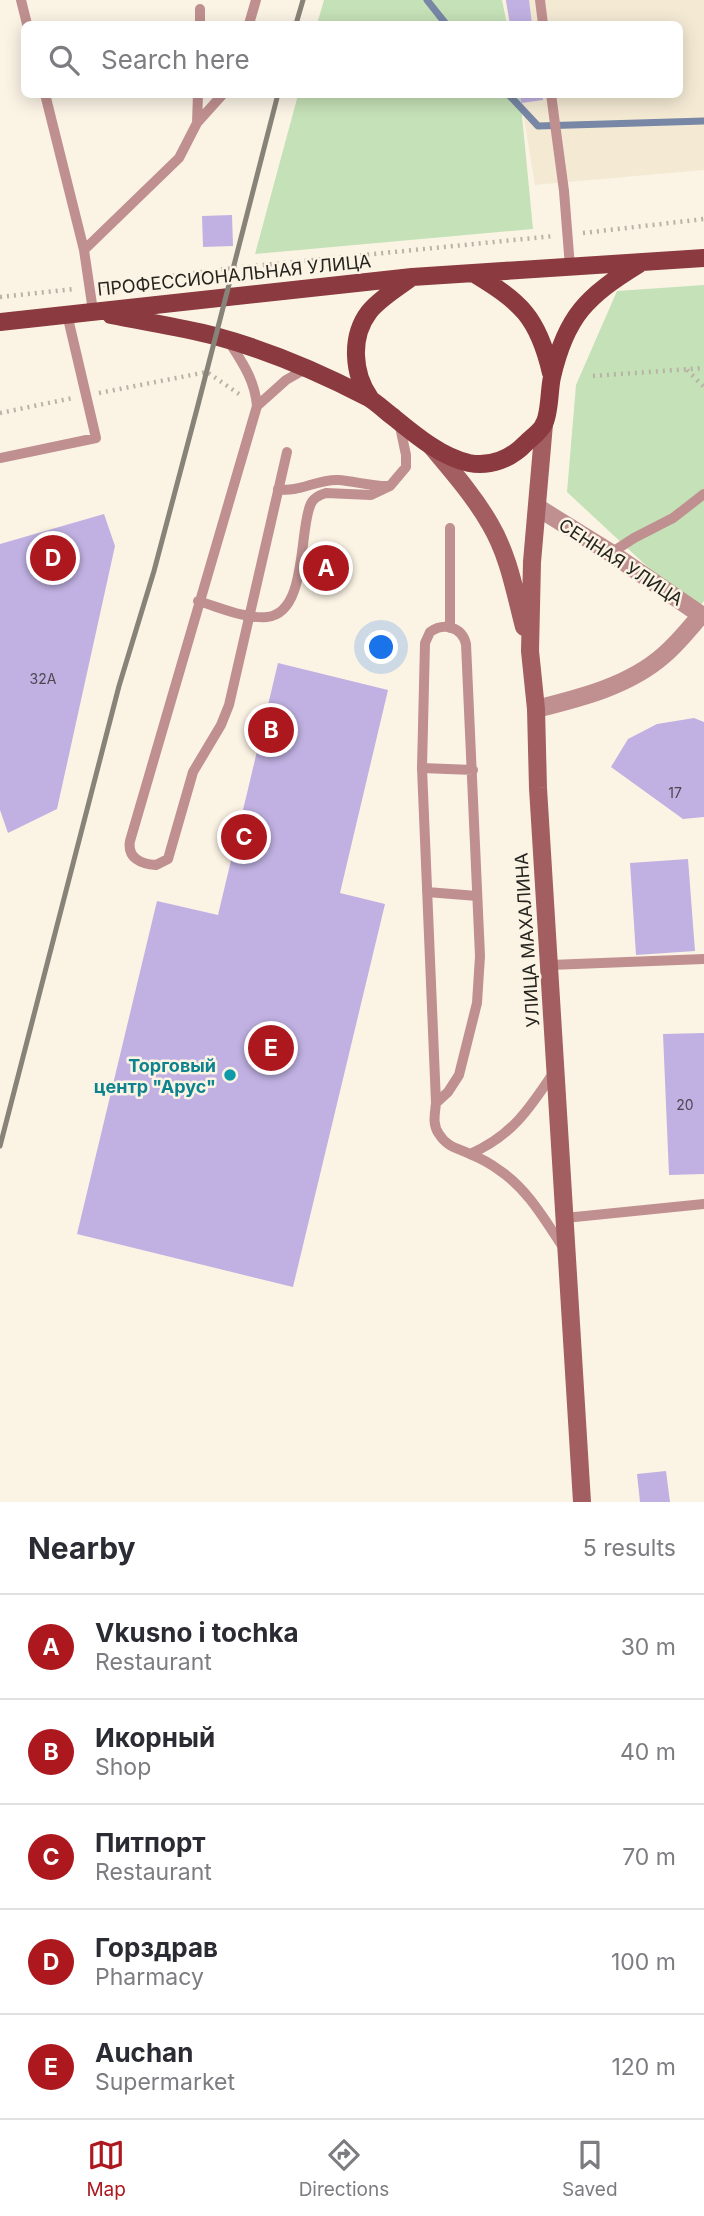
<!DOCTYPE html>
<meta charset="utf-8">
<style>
:root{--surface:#fff;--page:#f2f2f3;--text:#2b2b33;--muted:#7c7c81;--line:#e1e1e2;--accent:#ac181e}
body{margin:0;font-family:Inter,sans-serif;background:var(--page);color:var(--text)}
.you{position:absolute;left:382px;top:648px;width:24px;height:24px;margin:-18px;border:5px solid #fff;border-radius:50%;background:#1a73e8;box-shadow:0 0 0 10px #1a73e833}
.badge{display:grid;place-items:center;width:46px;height:46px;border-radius:50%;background:var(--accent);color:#fff;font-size:23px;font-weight:700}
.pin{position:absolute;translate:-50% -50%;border:4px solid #fff;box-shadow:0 2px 7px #0006}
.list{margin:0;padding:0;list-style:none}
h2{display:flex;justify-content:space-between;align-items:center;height:91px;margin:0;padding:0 28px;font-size:30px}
h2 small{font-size:23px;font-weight:400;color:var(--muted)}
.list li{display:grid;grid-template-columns:46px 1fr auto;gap:21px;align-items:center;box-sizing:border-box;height:105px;padding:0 28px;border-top:2px solid var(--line)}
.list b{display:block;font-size:26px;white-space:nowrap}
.list p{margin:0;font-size:23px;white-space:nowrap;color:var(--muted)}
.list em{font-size:23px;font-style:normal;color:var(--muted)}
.icon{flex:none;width:38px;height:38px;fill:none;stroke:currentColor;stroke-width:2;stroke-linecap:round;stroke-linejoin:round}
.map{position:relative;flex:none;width:704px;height:1502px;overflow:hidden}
.search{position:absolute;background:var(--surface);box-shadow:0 4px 18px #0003;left:21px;right:21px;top:21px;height:77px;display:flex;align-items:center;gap:18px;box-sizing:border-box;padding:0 24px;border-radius:10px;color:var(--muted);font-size:26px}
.sheet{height:616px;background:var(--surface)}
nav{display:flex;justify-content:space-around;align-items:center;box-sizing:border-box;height:98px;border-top:2px solid var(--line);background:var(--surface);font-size:19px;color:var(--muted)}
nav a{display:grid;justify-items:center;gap:4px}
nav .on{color:var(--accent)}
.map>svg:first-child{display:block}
.built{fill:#f4ead4}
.green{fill:#c5e1b7}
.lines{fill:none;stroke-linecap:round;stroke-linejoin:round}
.stream{stroke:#7787a5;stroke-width:7}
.building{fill:#c0b1e2}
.path{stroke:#b9b3a7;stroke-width:4.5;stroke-dasharray:2 5;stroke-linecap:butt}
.lane{stroke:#c09090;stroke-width:10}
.street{stroke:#c09090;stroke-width:18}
.secondary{stroke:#a25e61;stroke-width:18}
.primary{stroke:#8b3a3f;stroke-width:18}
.rail{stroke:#878379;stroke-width:5}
.culture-dot{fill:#0f9aa8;stroke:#fbf4e5;stroke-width:2.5}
.labels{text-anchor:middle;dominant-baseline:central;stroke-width:5;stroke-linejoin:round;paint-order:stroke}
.number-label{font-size:14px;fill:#4c474f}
.street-label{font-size:18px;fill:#26241e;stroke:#fbf4e5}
.culture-label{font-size:18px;font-weight:bold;fill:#0d838f;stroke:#fbf4e5;text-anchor:end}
</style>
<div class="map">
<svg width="704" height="1502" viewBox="0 0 704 1502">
<rect width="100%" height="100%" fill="#fbf4e5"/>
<path class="built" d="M505,0H704V170L535,185L520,95L680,94V24H509Z"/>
<path class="green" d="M324,0H502L507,24H317Z
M298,95H520L533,229L255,254Z
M704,285V601L696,612L567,492L576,385L617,291Z"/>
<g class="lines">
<path class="stream" d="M427,0L446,24
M508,94L538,126L704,121"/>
</g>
<path class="building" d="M506,0H529L532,24H510Z
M520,94H542L543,100L521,103Z
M232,215L233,246L203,247L202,216Z
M104,514L115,546L57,809L8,833L0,810V544Z
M278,663L388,690L340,893L385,904L293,1287L77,1234L157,901L218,915Z
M694,718L704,722V817L683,819L611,767L628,739L657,724Z
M688,859L695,951L636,955L630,863Z
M704,1033V1174L669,1175L663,1034Z
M666,1471L670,1502H640L637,1474Z"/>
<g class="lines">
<path class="path" d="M583,233L704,219
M103,285L233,268L554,236
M0,297L74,289
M687,370L704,387
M593,376L704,368
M99,393L207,372L239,394
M0,413L73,398"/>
<path class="lane" d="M21,0L27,24
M540,0L543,24
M200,24V9
M249,24L256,0
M45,94L84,250L93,311
M551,94L564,191L570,267
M197,123L223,94
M84,250L179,158L197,123L198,94
M228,340C242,362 255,380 257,406L130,841C127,858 141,864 156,865L168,859L193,772L221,725L229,705L287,452
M257,406L286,380L307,368
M0,458L96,438L67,314
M278,489C298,493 317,479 338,480C354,481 370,486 387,486
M611,553L634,538L673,518L704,494
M198,601C219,607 245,619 267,617C307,613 299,533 310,506C312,499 319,495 326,493L371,495L390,486L406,467V455L399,422
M450,628V528
M422,768L473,770
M427,892L477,896
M550,965L704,959
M436,1103L448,1092L459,1075L477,1003L480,956L466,644C462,627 444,622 430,632L425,643L422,768L436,1103C435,1114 432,1124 439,1134C447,1147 457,1148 470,1154C480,1158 491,1164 499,1170C528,1189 546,1222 565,1250
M470,1154C512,1136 530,1108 554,1072
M565,1218L704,1204"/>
<path class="street" d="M537,507L611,553L704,617
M536,709C580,698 629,686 664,655C678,643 689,629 701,615"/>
<path class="secondary" d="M544,424L532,562L530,651L536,709L538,788L582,1502
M431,446C452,471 474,496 490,524C509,556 515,593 524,627"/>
<path class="primary" d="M473,273C521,302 538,317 551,373
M111,315C145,322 180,327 215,336C267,350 319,372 367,397C376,402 384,410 392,416C414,434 441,457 469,463C490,467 511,459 526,443C531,438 541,431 544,424C550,413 549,390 552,377C566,316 587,296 639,264
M0,322L412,277L704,258
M370,398C353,374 350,337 369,312C380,298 398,288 412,277"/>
<path class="rail" d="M296,24L303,0
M0,1146L119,686L154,571L198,405L278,94"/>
</g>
<circle class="culture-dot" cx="230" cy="1075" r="7"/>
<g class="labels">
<g class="number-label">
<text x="43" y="678">32А</text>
<text x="675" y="792">17</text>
<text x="685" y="1104">20</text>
</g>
<g class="street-label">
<text transform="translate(234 275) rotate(-6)">ПРОФЕССИОНАЛЬНАЯ УЛИЦА</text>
<text transform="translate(621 562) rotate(33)">СЕННАЯ УЛИЦА</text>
<text transform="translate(527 940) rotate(-94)">УЛИЦА МАХАЛИНА</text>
</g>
<g class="culture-label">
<text x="216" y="1065">Торговый<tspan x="216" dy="21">центр "Арус"</tspan></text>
</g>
</g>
</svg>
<div class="you"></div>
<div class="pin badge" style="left:326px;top:568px">A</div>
<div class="pin badge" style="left:271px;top:730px">B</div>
<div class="pin badge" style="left:244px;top:837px">C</div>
<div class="pin badge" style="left:53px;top:558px">D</div>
<div class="pin badge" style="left:271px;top:1048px">E</div>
<div class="search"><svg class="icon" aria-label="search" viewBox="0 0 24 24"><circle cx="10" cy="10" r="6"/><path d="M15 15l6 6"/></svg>Search here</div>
</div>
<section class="sheet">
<h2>Nearby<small>5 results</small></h2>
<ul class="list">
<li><span class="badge">A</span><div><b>Vkusno i tochka</b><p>Restaurant</p></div><em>30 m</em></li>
<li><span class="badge">B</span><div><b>Икорный</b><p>Shop</p></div><em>40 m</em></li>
<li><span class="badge">C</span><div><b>Питпорт</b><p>Restaurant</p></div><em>70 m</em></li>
<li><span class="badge">D</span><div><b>Горздрав</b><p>Pharmacy</p></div><em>100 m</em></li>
<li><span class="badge">E</span><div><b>Auchan</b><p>Supermarket</p></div><em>120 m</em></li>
</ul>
</section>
<nav>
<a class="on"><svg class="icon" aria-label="map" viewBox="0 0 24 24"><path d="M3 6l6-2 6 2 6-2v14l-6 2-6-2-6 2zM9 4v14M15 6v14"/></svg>Map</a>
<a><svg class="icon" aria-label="directions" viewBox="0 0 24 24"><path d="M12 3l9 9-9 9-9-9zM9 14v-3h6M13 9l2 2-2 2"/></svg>Directions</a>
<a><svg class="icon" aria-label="saved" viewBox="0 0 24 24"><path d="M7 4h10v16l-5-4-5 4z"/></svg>Saved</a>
</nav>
